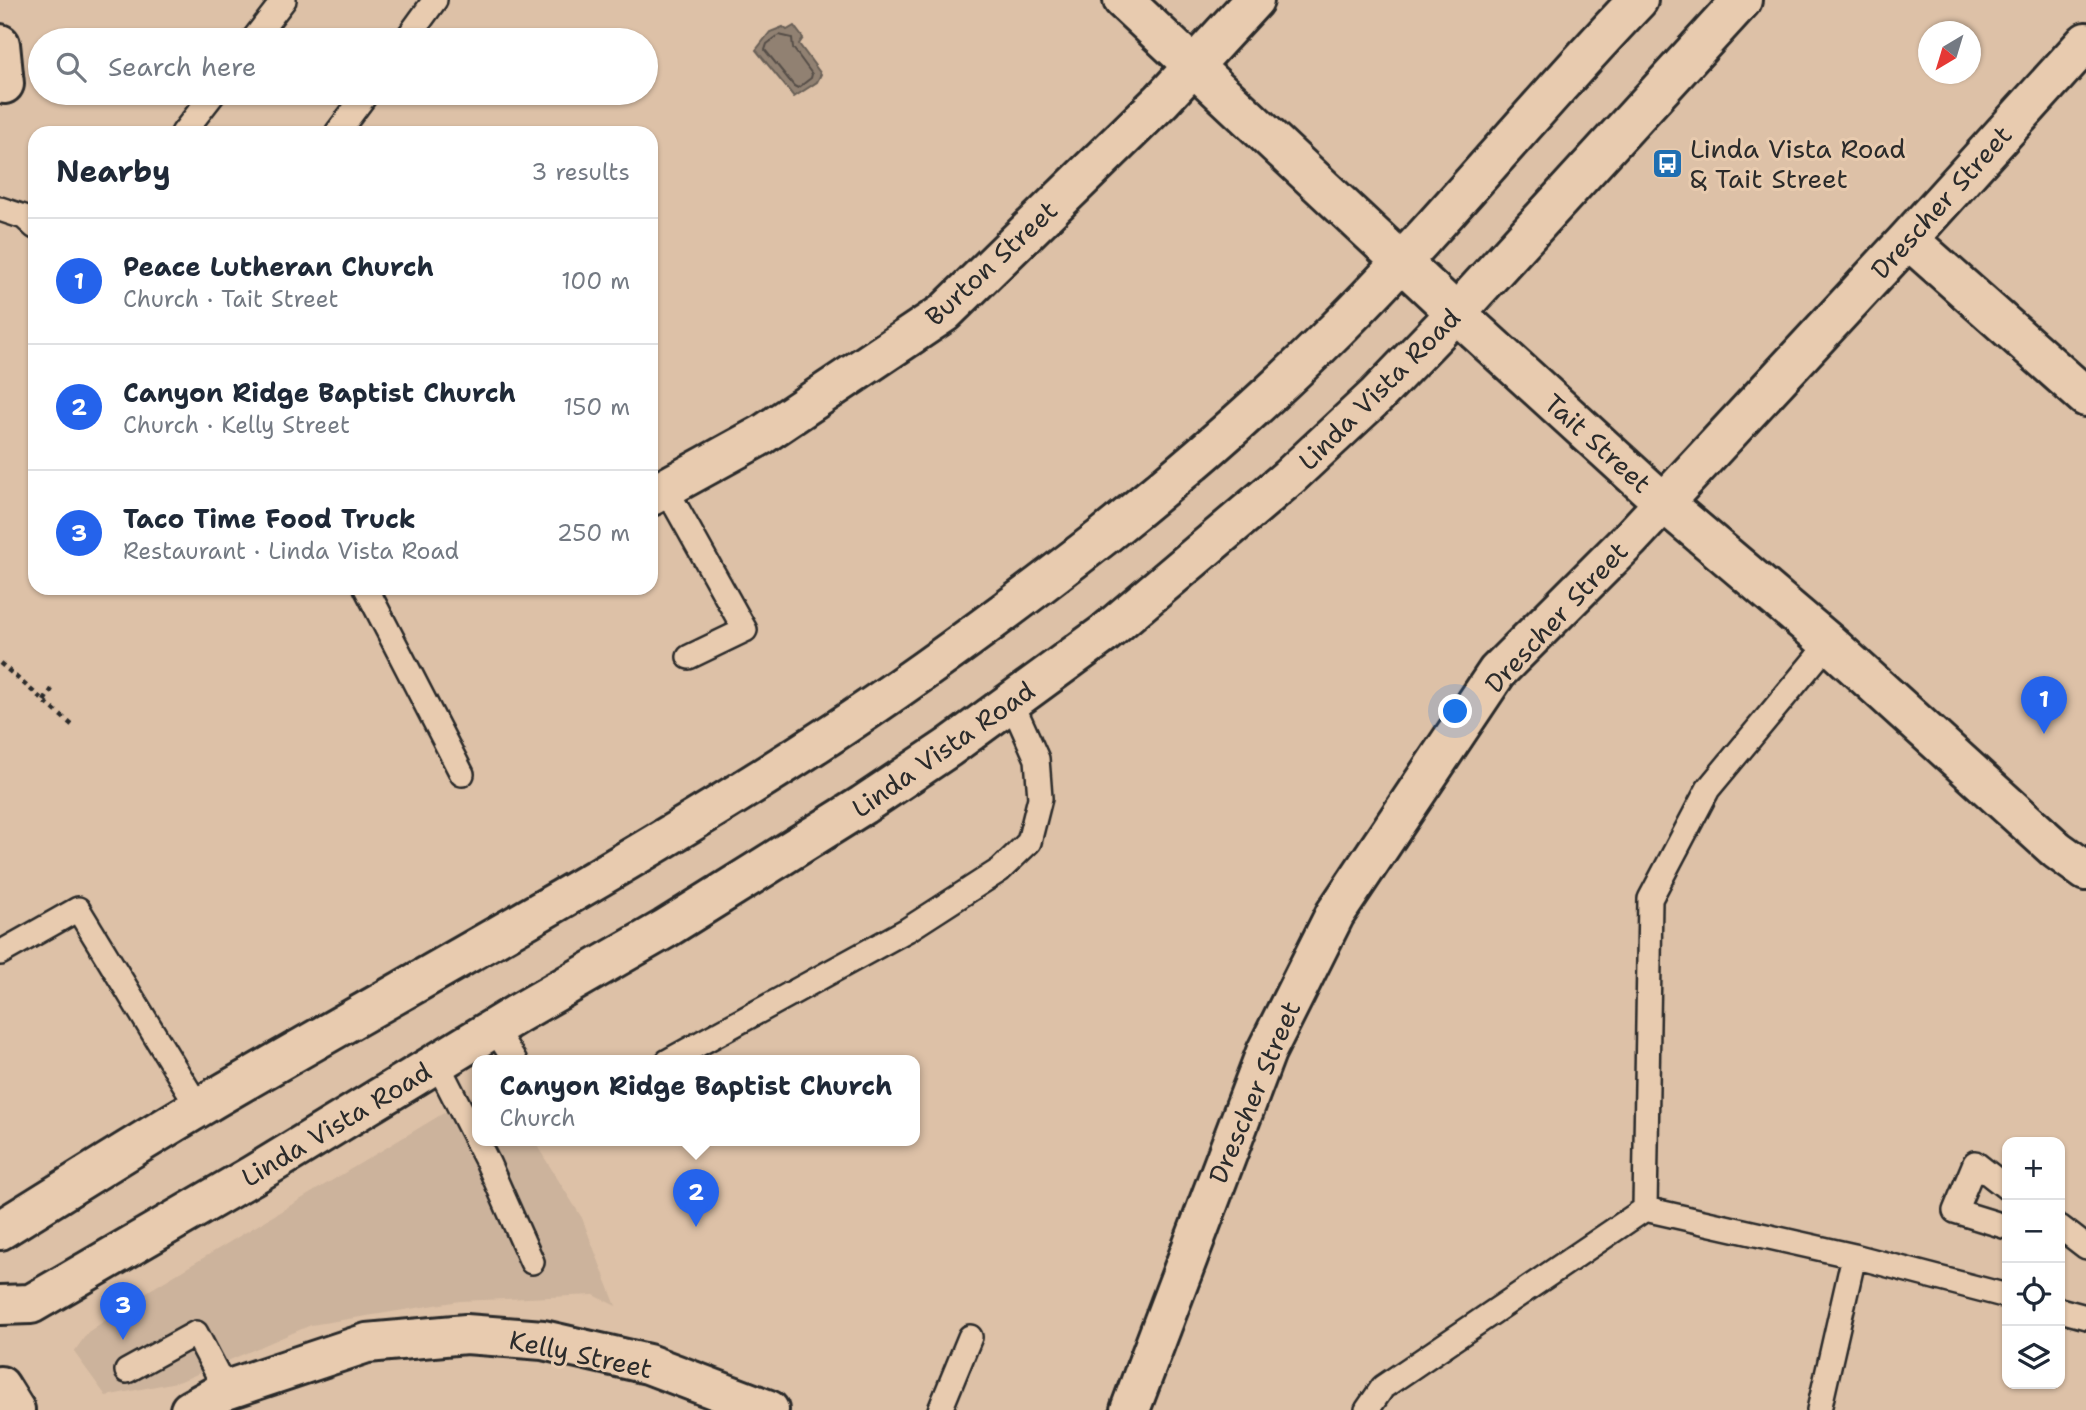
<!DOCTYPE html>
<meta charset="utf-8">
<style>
:root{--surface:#fff;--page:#f2f2f3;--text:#1f2937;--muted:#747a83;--line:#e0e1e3;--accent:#2563eb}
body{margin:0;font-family:"Shantell Sans",sans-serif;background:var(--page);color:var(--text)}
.controls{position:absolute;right:21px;bottom:21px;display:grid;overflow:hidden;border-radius:14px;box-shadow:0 2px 5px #0004}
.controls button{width:63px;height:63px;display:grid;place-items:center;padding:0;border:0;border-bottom:2px solid var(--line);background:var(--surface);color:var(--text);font:35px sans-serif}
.compass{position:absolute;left:1918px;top:21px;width:63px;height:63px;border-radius:50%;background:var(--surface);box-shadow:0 2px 5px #0004;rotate:218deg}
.you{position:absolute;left:1456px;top:712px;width:24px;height:24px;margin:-18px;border:5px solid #fff;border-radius:50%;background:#1a73e8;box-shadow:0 0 0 10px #1a73e833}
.badge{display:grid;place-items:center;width:46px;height:46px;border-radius:50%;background:var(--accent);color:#fff;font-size:23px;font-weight:700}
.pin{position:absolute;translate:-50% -58px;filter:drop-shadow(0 2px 4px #0008)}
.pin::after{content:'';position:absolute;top:37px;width:24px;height:21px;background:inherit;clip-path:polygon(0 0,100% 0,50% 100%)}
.popup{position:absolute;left:472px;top:1055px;width:448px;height:91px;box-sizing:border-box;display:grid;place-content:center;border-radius:14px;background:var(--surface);filter:drop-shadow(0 2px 5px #0005);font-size:23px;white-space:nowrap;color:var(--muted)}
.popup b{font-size:26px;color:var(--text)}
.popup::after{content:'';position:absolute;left:50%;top:100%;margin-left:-14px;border:14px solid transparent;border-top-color:var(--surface)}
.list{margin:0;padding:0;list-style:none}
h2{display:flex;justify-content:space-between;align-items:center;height:91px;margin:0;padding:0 28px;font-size:30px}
h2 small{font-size:23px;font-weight:400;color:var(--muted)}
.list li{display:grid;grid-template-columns:46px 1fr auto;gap:21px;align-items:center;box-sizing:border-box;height:126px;padding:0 28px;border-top:2px solid var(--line)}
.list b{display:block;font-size:26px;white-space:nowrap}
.list p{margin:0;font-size:23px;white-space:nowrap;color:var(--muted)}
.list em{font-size:23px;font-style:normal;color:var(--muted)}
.icon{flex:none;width:38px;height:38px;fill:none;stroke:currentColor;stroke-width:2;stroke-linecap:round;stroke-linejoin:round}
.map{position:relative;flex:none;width:2086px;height:1410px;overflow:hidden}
.search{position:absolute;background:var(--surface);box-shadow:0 2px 5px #0004;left:28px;top:28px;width:630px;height:77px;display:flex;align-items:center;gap:18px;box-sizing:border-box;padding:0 24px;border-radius:38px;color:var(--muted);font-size:26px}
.panel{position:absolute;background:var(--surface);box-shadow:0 2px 5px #0004;left:28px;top:126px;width:630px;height:469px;border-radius:21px}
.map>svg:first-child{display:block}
.built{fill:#ccb39c}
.water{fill:#918172;stroke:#685f56;stroke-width:2}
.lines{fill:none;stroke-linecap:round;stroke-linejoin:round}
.shore{stroke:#544d47;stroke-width:2}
.lane-casing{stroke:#2b2b2b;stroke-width:28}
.street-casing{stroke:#2b2b2b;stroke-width:44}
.secondary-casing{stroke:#2b2b2b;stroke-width:44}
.primary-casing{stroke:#2b2b2b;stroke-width:44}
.path{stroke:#2b2b2b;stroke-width:4.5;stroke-dasharray:5 5;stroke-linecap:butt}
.lane{stroke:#e8cbaf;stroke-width:23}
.street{stroke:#e8cbaf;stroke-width:38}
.secondary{stroke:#e8cbaf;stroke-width:38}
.primary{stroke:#e8cbaf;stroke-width:38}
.labels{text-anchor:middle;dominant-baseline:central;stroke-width:6;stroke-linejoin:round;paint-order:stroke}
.poi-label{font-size:26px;fill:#2b2b2b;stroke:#e8cbaf;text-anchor:start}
.street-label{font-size:26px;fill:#2b2b2b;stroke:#e8cbaf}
</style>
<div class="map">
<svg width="2086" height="1410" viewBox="0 0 2086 1410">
<rect width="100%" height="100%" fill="#ddc1a7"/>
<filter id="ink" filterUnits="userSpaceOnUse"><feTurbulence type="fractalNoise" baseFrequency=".0143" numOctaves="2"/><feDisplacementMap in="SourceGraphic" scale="14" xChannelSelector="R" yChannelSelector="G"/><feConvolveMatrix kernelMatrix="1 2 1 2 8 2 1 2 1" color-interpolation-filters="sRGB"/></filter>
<g filter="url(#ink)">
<path class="built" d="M477,1093V1141H534L582,1218L616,1306L594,1295L460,1301L311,1325L181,1381L106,1396L74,1352L88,1332L150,1290Z"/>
<path class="water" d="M794,26L803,38L799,44L821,74L817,82L794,97L756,50L770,32L783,27L787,30Z"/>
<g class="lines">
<path class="shore" d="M779,35L792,38L793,48L812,74L811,78L798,88L794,86L765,50L767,44Z"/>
<defs>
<path id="lane" d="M253,40L284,0
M406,40L435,0
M183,133L214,93
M337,133L367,93
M0,209L24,217L35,227
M665,487L745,630L689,657
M366,588L462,774
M1829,643L1708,789L1650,899L1645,1209L1854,1256L2007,1296
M0,953L78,909L199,1108
M494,1028L515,1061
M668,1061L907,930L1000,870L1029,842L1040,798L1037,759L1012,703
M437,1063L488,1163L532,1262
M2007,1188L1975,1163L1955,1211L2007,1227
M2060,1227L2086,1247
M2060,1310L2086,1317
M127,1371L196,1333L226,1390
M940,1410L970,1337
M1367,1410L1383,1387L1645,1209
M1819,1410L1854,1256"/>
<path id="street" d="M0,44L4,84
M1908,239L2086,397
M1456,313L1664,503L1829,643L2057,850L2086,871
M651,496L762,435L944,313L1162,100L1254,0
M190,1410L226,1390L367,1343L466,1334L543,1340L648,1364L769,1410
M1130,1410L1266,1052L1335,914L1497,672L1629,540L1908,239L2086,42"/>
<path id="secondary" d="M1123,0L1456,313
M0,1386L15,1410"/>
<path id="primary" d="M0,1230C68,1188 135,1145 203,1105C412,983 626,868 828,736C923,674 1015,605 1105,535C1185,471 1264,402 1337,329C1442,224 1535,107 1638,0
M0,1305L31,1304L253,1175L517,1014L665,929L863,805L948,748L1104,634L1288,478L1376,396L1456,313L1742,0"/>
</defs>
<use href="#lane" class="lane-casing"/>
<use href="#street" class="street-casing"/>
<use href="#secondary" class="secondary-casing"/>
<use href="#primary" class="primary-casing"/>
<path class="path" d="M0,663L73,726
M44,701L52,689"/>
<use href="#lane" class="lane"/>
<use href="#street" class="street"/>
<use href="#secondary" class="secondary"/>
<use href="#primary" class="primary"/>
</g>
</g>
<defs>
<symbol id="bus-square" viewBox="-11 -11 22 22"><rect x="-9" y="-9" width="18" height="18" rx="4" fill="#1f6fb2" stroke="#e8cbaf"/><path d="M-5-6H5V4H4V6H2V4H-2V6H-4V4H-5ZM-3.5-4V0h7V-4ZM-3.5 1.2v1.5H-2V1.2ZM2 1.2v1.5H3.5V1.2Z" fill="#fff"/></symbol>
</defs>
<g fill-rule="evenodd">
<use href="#bus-square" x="1650" y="146" width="35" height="35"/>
</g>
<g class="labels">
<g class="poi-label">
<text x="1690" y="148">Linda Vista Road<tspan x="1690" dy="30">&amp; Tait Street</tspan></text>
</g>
<g class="street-label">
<text transform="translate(1941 202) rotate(-48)">Drescher Street</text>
<text transform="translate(991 263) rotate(-43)">Burton Street</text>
<text transform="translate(1379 389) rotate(-45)">Linda Vista Road</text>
<text transform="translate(1598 443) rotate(42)">Tait Street</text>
<text transform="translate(1556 617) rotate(-47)">Drescher Street</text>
<text transform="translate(943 749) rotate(-35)">Linda Vista Road</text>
<text transform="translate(1254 1092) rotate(-67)">Drescher Street</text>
<text transform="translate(336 1124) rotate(-31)">Linda Vista Road</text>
<text transform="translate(581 1354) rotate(12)">Kelly Street</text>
</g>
</g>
</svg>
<div class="controls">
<button>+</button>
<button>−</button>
<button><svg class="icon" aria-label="locate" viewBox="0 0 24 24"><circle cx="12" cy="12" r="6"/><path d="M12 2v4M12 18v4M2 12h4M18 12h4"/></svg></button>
<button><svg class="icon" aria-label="layers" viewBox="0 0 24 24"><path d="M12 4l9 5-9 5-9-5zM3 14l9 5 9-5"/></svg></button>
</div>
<svg class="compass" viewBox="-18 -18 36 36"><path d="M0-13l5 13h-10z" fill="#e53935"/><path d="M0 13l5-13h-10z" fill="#747a83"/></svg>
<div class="you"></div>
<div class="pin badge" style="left:2044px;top:734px">1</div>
<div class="pin badge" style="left:696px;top:1227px">2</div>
<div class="popup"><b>Canyon Ridge Baptist Church</b>Church</div>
<div class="pin badge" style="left:123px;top:1340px">3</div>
<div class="search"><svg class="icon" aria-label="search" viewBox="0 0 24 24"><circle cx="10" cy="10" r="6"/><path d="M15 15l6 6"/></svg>Search here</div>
<section class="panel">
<h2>Nearby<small>3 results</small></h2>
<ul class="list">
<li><span class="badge">1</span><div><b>Peace Lutheran Church</b><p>Church · Tait Street</p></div><em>100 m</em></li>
<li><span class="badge">2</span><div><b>Canyon Ridge Baptist Church</b><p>Church · Kelly Street</p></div><em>150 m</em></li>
<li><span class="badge">3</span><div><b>Taco Time Food Truck</b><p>Restaurant · Linda Vista Road</p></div><em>250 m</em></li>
</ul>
</section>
</div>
